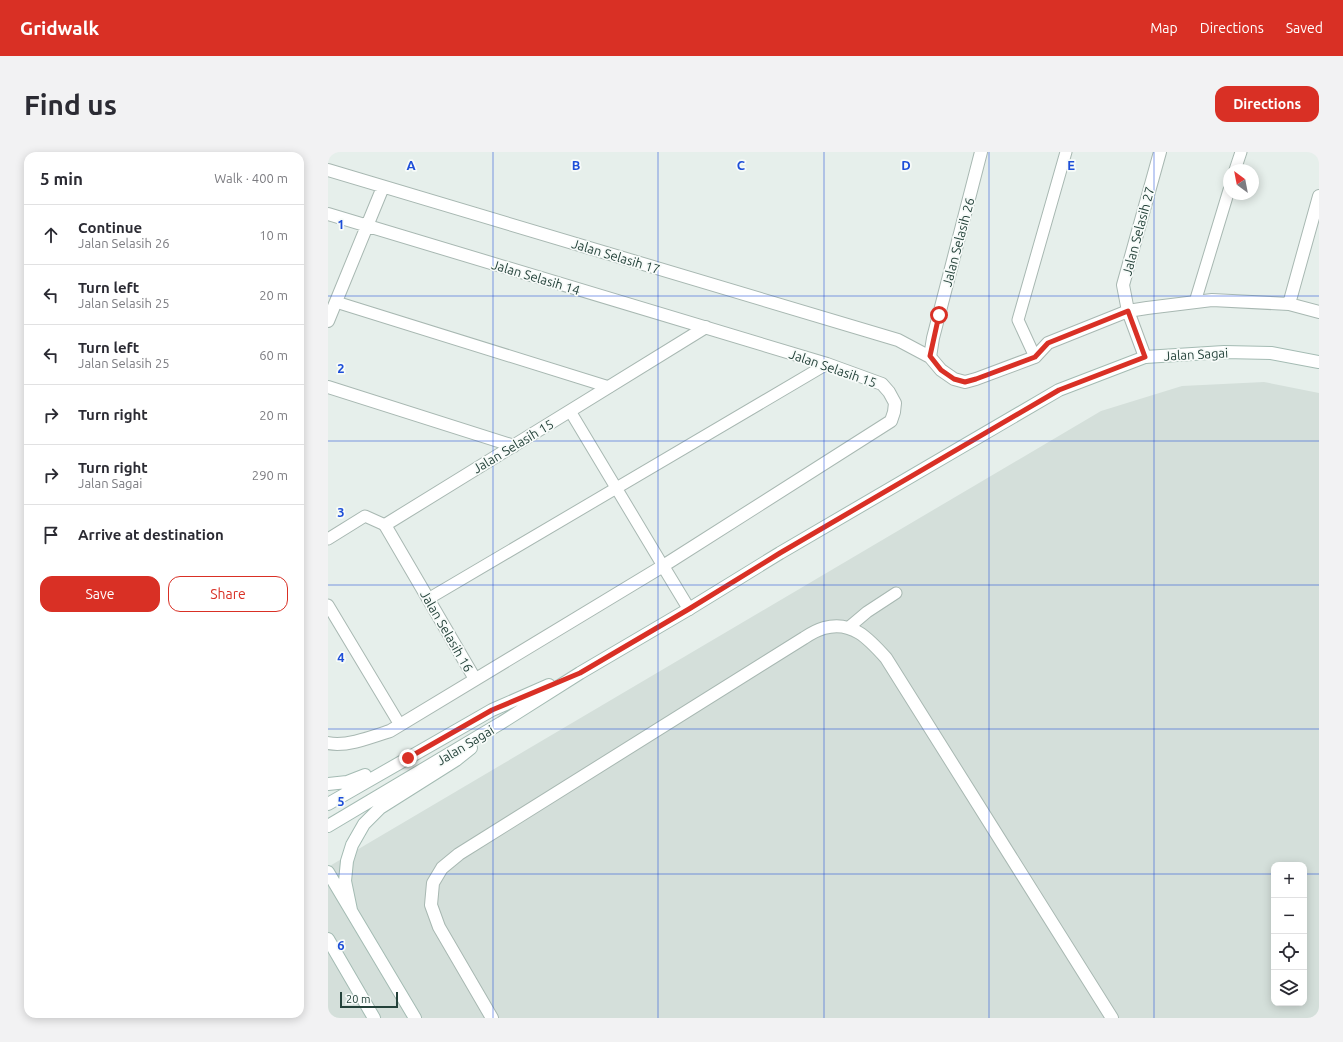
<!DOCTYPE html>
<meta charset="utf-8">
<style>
:root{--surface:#fff;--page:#f2f2f3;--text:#2b2b33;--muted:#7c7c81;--line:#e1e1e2;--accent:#d93025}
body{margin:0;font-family:Ubuntu,sans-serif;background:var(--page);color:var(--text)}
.controls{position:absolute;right:12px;bottom:12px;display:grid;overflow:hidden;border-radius:8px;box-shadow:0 2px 10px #0003}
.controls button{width:36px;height:36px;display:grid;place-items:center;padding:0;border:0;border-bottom:1px solid var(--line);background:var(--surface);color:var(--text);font:20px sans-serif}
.compass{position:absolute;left:895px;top:12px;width:36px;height:36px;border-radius:50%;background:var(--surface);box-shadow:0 2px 10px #0003;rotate:328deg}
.scale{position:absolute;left:12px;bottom:10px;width:58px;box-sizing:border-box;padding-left:4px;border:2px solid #24423a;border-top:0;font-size:11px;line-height:14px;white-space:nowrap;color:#24423a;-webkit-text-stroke:3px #f7fbf9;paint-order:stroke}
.stop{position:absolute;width:12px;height:12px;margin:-9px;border:3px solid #d93025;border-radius:50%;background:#fff}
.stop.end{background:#d93025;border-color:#fff;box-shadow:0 1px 4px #0008}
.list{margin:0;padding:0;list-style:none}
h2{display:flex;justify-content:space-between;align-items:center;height:52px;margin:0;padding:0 16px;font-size:17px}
h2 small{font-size:13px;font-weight:400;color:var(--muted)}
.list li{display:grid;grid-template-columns:26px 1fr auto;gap:12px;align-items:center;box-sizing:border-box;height:60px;padding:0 16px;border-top:1px solid var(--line)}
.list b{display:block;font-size:15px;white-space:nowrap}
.list p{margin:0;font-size:13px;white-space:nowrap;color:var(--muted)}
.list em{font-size:13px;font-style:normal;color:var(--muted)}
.actions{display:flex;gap:8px;padding:12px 16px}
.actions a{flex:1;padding:9px 0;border:1px solid var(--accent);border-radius:12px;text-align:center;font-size:14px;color:var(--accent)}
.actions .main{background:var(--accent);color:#fff}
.icon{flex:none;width:22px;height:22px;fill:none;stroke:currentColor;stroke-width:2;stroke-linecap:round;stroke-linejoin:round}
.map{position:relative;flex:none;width:991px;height:866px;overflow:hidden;border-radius:12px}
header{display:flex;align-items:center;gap:24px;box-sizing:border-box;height:56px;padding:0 20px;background:var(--accent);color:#fff}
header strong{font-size:19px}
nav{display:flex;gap:22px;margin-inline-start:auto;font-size:14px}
.intro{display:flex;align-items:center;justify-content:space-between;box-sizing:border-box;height:96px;padding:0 24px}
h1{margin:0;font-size:28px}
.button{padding:10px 18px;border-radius:12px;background:var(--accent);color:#fff;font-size:14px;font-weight:700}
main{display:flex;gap:24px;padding:0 24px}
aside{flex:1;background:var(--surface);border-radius:12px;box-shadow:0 2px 10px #0003}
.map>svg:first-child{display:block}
.built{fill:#d4dfda;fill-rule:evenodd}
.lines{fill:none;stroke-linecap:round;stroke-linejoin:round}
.service-casing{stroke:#a8b8b2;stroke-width:13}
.minor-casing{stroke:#a8b8b2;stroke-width:14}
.secondary-casing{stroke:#a4bbb3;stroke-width:14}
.service{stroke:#fff;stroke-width:11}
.minor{stroke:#fff;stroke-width:12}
.secondary{stroke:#fff;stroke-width:12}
.route{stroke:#d93025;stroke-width:5}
.grid{fill:none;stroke:#1d4ed8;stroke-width:1;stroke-opacity:0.55}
.labels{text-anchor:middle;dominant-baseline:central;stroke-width:3.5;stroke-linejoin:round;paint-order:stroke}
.street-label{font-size:13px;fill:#24423a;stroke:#f7fbf9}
.grid-label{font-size:13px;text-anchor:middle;font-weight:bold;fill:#1d4ed8;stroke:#f7fbf9;stroke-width:3.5;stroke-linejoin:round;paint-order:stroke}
</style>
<header>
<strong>Gridwalk</strong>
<nav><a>Map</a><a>Directions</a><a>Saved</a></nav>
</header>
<div class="intro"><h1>Find us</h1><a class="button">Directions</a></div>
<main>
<aside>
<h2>5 min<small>Walk · 400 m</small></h2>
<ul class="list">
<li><svg class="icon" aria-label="ahead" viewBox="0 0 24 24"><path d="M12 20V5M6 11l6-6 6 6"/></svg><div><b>Continue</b><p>Jalan Selasih 26</p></div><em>10 m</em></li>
<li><svg class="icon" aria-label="left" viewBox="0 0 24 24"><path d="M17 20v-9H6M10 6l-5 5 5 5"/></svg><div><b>Turn left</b><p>Jalan Selasih 25</p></div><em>20 m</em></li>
<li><svg class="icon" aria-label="left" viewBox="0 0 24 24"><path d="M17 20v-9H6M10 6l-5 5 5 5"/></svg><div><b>Turn left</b><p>Jalan Selasih 25</p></div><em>60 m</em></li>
<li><svg class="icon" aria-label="right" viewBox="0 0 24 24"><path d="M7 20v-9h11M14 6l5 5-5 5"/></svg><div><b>Turn right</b></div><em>20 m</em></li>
<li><svg class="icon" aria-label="right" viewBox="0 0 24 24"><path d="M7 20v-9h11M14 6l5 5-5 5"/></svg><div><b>Turn right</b><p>Jalan Sagai</p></div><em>290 m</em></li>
<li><svg class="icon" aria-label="arrive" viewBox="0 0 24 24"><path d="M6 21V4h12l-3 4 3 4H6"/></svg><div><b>Arrive at destination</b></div></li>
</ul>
<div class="actions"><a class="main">Save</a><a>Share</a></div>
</aside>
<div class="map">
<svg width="991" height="866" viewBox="0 0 991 866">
<rect width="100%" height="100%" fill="#e6efeb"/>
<path class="built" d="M936,230L991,241V866H0V715L773,259L854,234ZM946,713H976V851H946Z"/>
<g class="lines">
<defs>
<path id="service" d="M907,18L913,0
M8,150L281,235
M867,150L901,38
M707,205L690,168L738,0
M242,259L335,414
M0,387L37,364L57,373
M100,447L499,212
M0,453L72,573
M520,476L539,460L568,441"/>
<path id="minor" d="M0,18L570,188L602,205L613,218L626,227L637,230L648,227L707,205L720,191L800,159L819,156L884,148L961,152L991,160
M0,62L499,212L554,232L561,240L567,251L566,260L563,269L335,414L62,579C44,585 18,595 0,591
M961,152L991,44
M0,169L55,35
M602,205L605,186L653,0
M817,205L800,159L795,133L832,0
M0,235L186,294
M335,414L361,457
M147,527L57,373L378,175
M164,866L111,775L103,753L105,731L114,716L131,702L476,486C482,482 489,478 496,476C524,468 541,487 558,506L784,866"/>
<path id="secondary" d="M0,632L19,630L37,623
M0,652L164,558L221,533
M0,674L173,571L252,521L361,457L452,401L731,238L817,205L896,200L943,201L991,210
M0,720L87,866
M23,758L17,729L19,709L24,693L36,672L52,656L128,608L143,596
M0,787L46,866"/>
</defs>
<use href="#service" class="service-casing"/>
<use href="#minor" class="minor-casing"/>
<use href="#secondary" class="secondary-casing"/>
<use href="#service" class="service"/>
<use href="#minor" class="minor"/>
<use href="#secondary" class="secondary"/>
</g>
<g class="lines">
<path class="route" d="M80,606L164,558L252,521L361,457L452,401L731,238L817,205L800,159L720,191L707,205L648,227L637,230L626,227L613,218L602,204L611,163"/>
</g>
<path class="grid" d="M165,0V866M330,0V866M496,0V866M661,0V866M826,0V866M0,144H991M0,289H991M0,433H991M0,577H991M0,722H946M976,722H991"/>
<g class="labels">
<g class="street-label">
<text transform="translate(810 79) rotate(-75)">Jalan Selasih 27</text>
<text transform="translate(630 90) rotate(-75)">Jalan Selasih 26</text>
<text transform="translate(288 104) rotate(17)">Jalan Selasih 17</text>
<text transform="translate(208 125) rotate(17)">Jalan Selasih 14</text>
<text transform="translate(868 202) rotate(-3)">Jalan Sagai</text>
<text transform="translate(505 216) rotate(19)">Jalan Selasih 15</text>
<text transform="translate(185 294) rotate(-31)">Jalan Selasih 15</text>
<text transform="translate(119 479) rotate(60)">Jalan Selasih 16</text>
<text transform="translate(137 593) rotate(-31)">Jalan Sagai</text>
</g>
</g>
<g class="grid-label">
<text x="83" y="18">A</text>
<text x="248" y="18">B</text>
<text x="413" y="18">C</text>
<text x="578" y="18">D</text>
<text x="743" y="18">E</text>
<text x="13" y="77">1</text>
<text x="13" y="221">2</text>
<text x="13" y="365">3</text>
<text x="13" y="510">4</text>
<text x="13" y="654">5</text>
<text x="13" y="798">6</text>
</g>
</svg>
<div class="controls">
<button>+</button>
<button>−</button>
<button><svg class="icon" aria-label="locate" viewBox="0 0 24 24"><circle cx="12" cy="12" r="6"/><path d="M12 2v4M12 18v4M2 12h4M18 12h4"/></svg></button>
<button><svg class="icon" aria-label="layers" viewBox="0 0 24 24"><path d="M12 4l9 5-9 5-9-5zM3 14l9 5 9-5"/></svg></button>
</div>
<svg class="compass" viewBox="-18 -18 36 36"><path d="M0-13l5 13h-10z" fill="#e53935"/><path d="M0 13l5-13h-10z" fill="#7c7c81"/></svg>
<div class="scale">20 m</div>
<div class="stop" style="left:611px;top:163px"></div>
<div class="stop end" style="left:80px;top:606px"></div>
</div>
</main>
